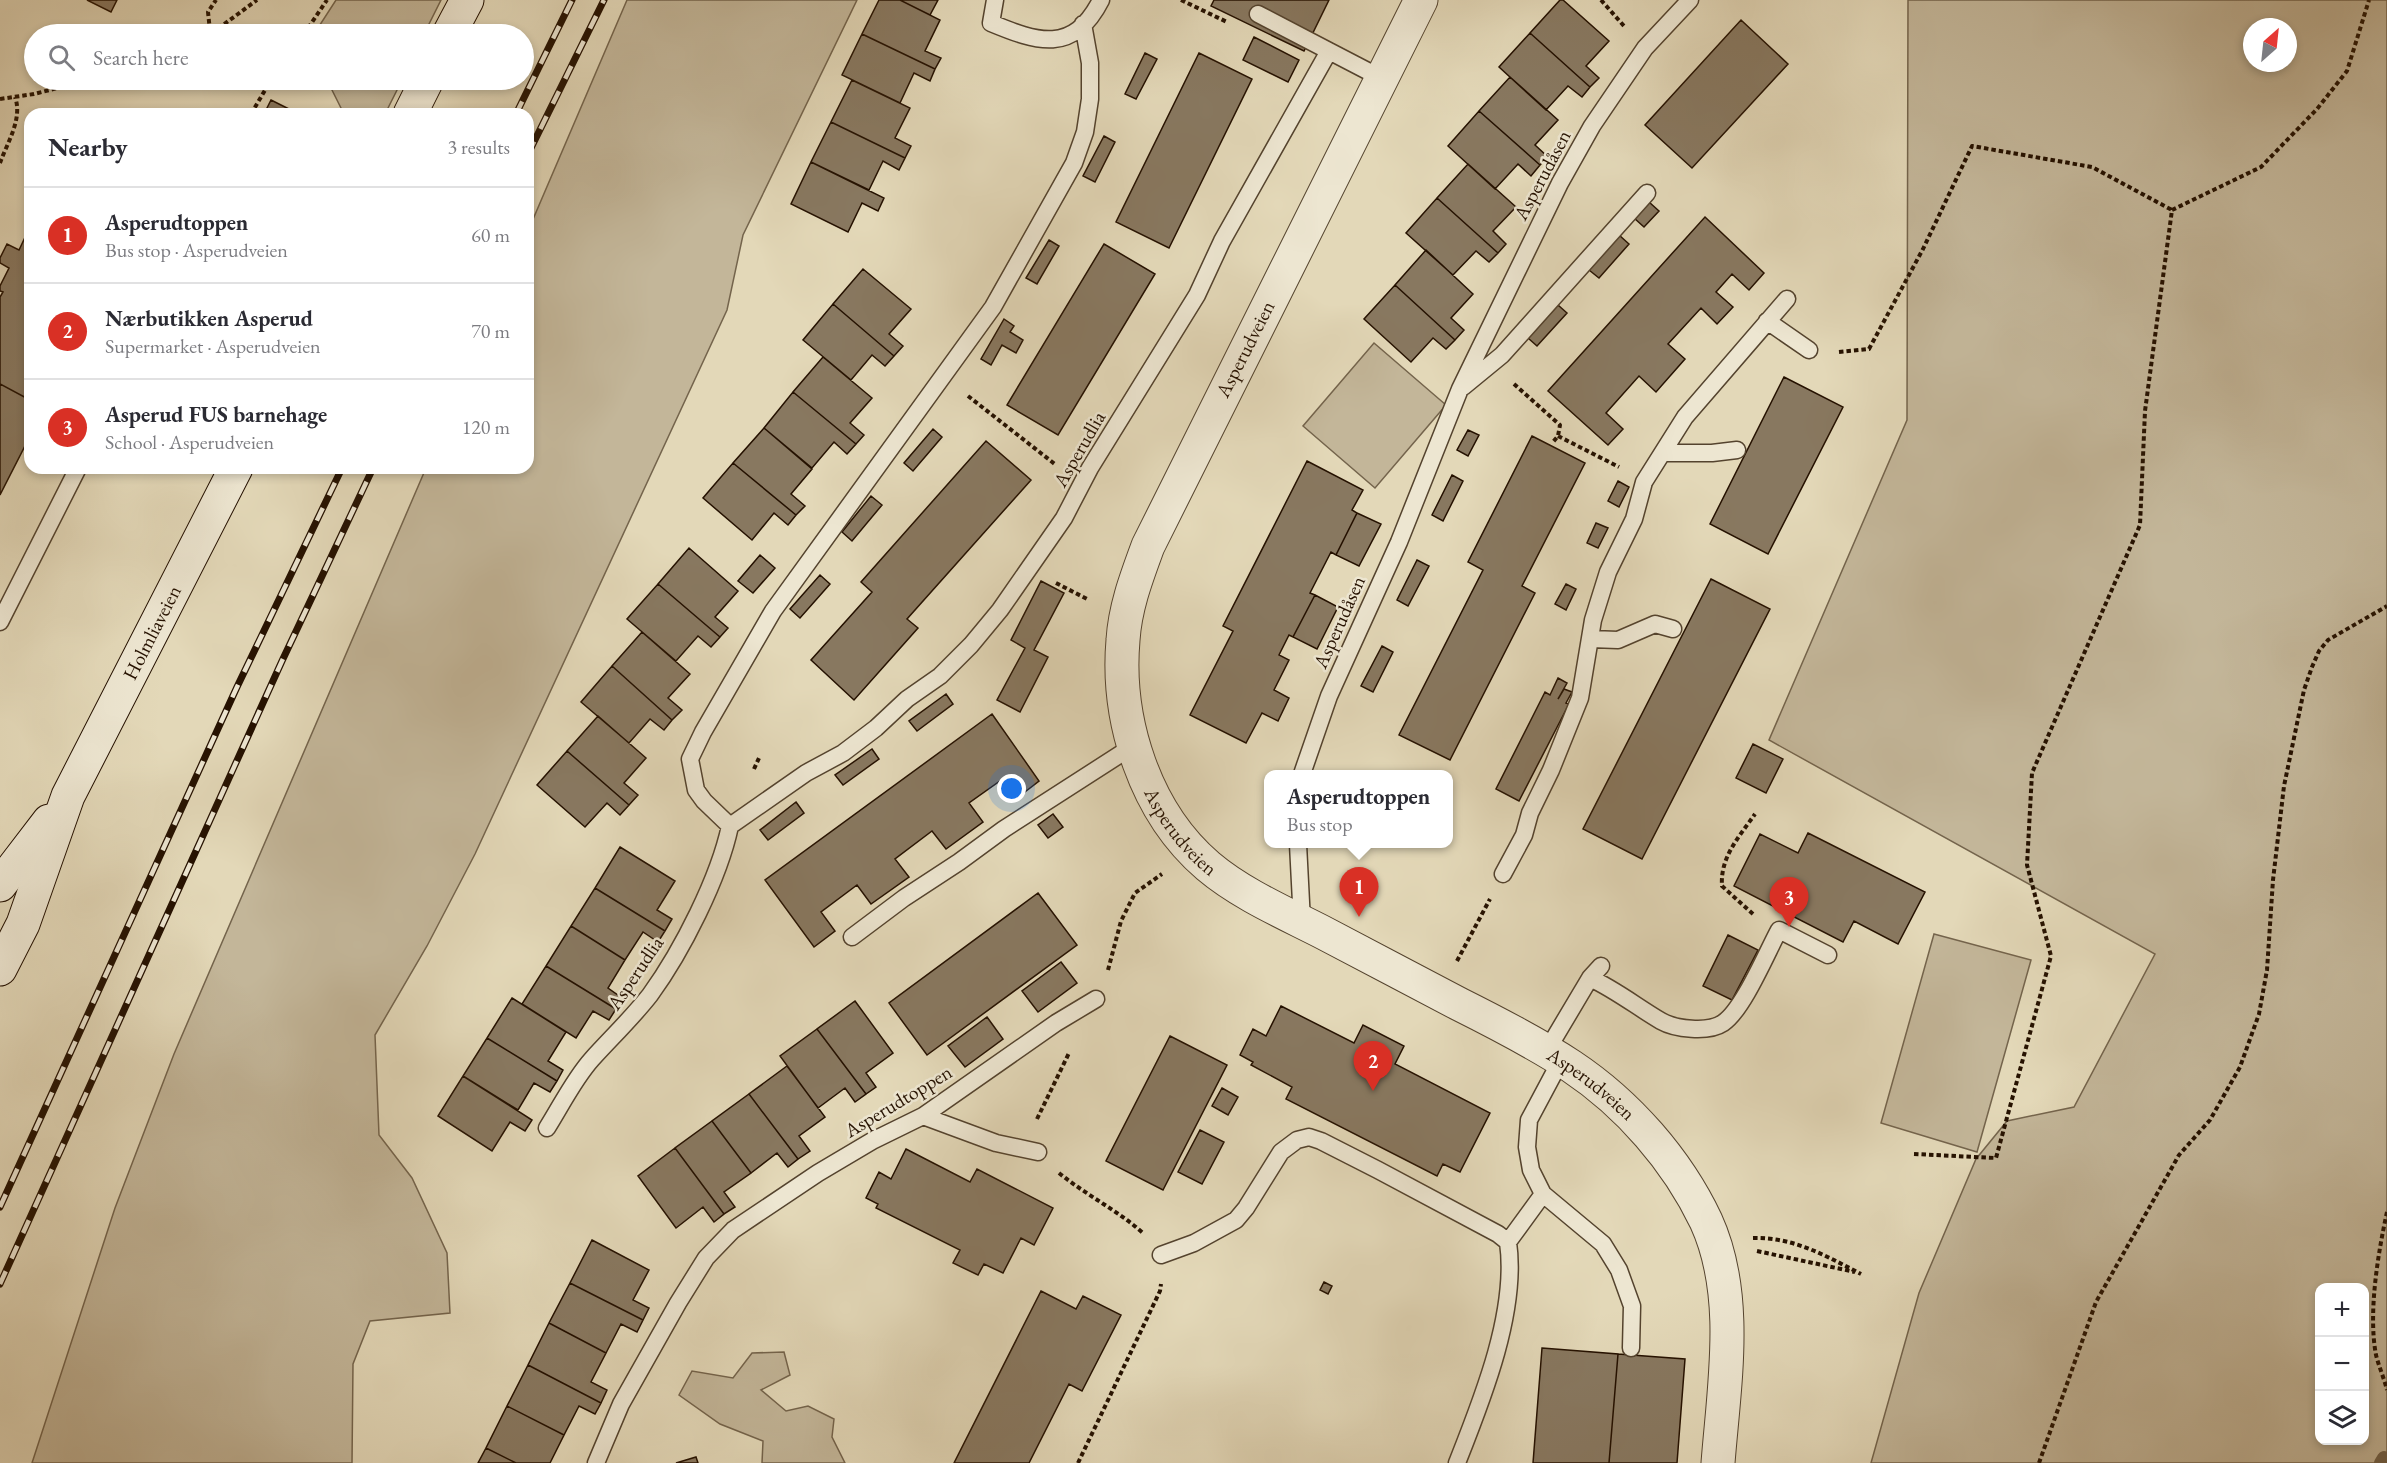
<!DOCTYPE html>
<meta charset="utf-8">
<style>
:root{--surface:#fff;--page:#f2f2f3;--text:#2b2b33;--muted:#7c7c81;--line:#e1e1e2;--accent:#d93025}
body{margin:0;font-family:"EB Garamond",serif;background:var(--page);color:var(--text)}
.controls{position:absolute;right:18px;bottom:18px;display:grid;overflow:hidden;border-radius:12px;box-shadow:0 3px 9px #0003}
.controls button{width:54px;height:54px;display:grid;place-items:center;padding:0;border:0;border-bottom:2px solid var(--line);background:var(--surface);color:var(--text);font:30px sans-serif}
.compass{position:absolute;left:2243px;top:18px;width:54px;height:54px;border-radius:50%;background:var(--surface);box-shadow:0 3px 9px #0003;rotate:27deg}
.you{position:absolute;left:1012px;top:789px;width:21px;height:21px;margin:-15px;border:4px solid #fff;border-radius:50%;background:#1a73e8;box-shadow:0 0 0 9px #1a73e833}
.badge{display:grid;place-items:center;width:39px;height:39px;border-radius:50%;background:var(--accent);color:#fff;font-size:20px;font-weight:700}
.pin{position:absolute;translate:-50% -50px;filter:drop-shadow(0 2px 3px #0008)}
.pin::after{content:'';position:absolute;top:32px;width:21px;height:18px;background:inherit;clip-path:polygon(0 0,100% 0,50% 100%)}
.popup{position:absolute;left:1264px;top:770px;width:189px;height:78px;box-sizing:border-box;display:grid;place-content:center;border-radius:12px;background:var(--surface);filter:drop-shadow(0 2px 4px #0005);font-size:20px;white-space:nowrap;color:var(--muted)}
.popup b{font-size:22px;color:var(--text)}
.popup::after{content:'';position:absolute;left:50%;top:100%;margin-left:-12px;border:12px solid transparent;border-top-color:var(--surface)}
.list{margin:0;padding:0;list-style:none}
h2{display:flex;justify-content:space-between;align-items:center;height:78px;margin:0;padding:0 24px;font-size:26px}
h2 small{font-size:20px;font-weight:400;color:var(--muted)}
.list li{display:grid;grid-template-columns:39px 1fr auto;gap:18px;align-items:center;box-sizing:border-box;height:96px;padding:0 24px;border-top:2px solid var(--line)}
.list b{display:block;font-size:22px;white-space:nowrap}
.list p{margin:0;font-size:20px;white-space:nowrap;color:var(--muted)}
.list em{font-size:20px;font-style:normal;color:var(--muted)}
.icon{flex:none;width:33px;height:33px;fill:none;stroke:currentColor;stroke-width:2;stroke-linecap:round;stroke-linejoin:round}
.map{position:relative;flex:none;width:2387px;height:1463px;overflow:hidden}
.search{position:absolute;background:var(--surface);box-shadow:0 3px 9px #0003;left:24px;top:24px;width:510px;height:66px;display:flex;align-items:center;gap:15px;box-sizing:border-box;padding:0 21px;border-radius:33px;color:var(--muted);font-size:22px}
.panel{position:absolute;background:var(--surface);box-shadow:0 3px 9px #0003;left:24px;top:108px;width:510px;height:366px;border-radius:18px}
.map>svg:first-child{display:block}
.green{fill:#c3b699;stroke:#74644c;stroke-width:1.5;fill-rule:evenodd}
.lines{fill:none;stroke-linecap:round;stroke-linejoin:round}
.stream{stroke:#706049;stroke-width:14}
.building{fill:#887860;stroke:#251100;stroke-width:1.5}
.lane-casing{stroke:#54432e;stroke-width:19}
.street-casing{stroke:#54432e;stroke-width:35}
.secondary-casing{stroke:#251100;stroke-width:35}
.path{stroke:#251100;stroke-width:4;stroke-dasharray:4.5 3;stroke-linecap:butt}
.lane{stroke:#ede6d1;stroke-width:16}
.street{stroke:#ede6d1;stroke-width:33}
.secondary{stroke:#ede6d1;stroke-width:33}
.rail-casing{stroke:#251100;stroke-width:7}
.rail{stroke:#ede6d1;stroke-width:4.5;stroke-dasharray:14;stroke-linecap:butt}
.labels{text-anchor:middle;dominant-baseline:central;stroke-width:5;stroke-linejoin:round;paint-order:stroke}
.street-label{font-size:20px;fill:#251100;stroke:#ede6d1}
</style>
<div class="map">
<svg width="2387" height="1463" viewBox="0 0 2387 1463">
<rect width="100%" height="100%" fill="#e3d8b8"/>
<filter id="stains"><feTurbulence type="fractalNoise" baseFrequency=".00333" numOctaves="4"/><feColorMatrix values="0 0 0 0 .2 0 0 0 0 .09 0 0 0 0 .02 0 0 0 .5 -.17"/></filter>
<radialGradient id="worn" r=".72"><stop offset=".6" stop-color="#630" stop-opacity="0"/><stop offset="1" stop-color="#630" stop-opacity=".3"/></radialGradient>
<path class="green" d="M336,0H441L424,34H314Z
M627,0H857L743,235L727,310L475,854L427,946L375,1035L379,1135L412,1178L447,1253L450,1313L370,1321L353,1364L352,1463H32L115,1208L174,1054L426,468H528V231Z
M1908,0H2387V1463H1871L1919,1293L1976,1159L2007,1121L2074,1107L2155,954L1769,740L1907,420ZM2252,27H2288V63H2252ZM2320,1288H2364V1440H2320Z
M327,80H402L385,114H344Z
M1374,343L1446,405L1375,488L1303,426Z
M1934,934L2031,960L1977,1152L1881,1123Z
M784,1352L790,1375L761,1390L786,1411L808,1406L834,1419L832,1437L845,1463H762L763,1441L720,1424L679,1395L692,1371L733,1378L752,1353Z"/>
<g class="lines">
<path class="stream" d="M2381,1463L2384,1458"/>
</g>
<path class="building" d="M87,0H117L111,12Z
M879,0H900L940,20L925,51L941,58L935,69L862,34Z
M900,0H938L930,15Z
M1214,0H1329L1304,51L1211,6Z
M1560,0H1563L1609,41L1586,66L1599,78L1590,87L1530,33Z
M1741,20L1788,64L1692,168L1645,125Z
M1530,33L1590,87L1582,97L1568,86L1546,110L1499,67Z
M862,34L935,69L930,81L914,73L900,103L842,75Z
M1254,37L1299,60L1288,82L1243,60Z
M1145,53L1157,59L1136,99L1125,94Z
M1199,53L1252,79L1169,248L1116,222Z
M1510,77L1558,120L1535,145L1548,157L1540,165L1479,111Z
M852,80L910,108L895,138L911,146L905,158L831,122Z
M271,100L295,112L293,114H264Z
M1479,111L1540,165L1531,176L1518,164L1495,189L1448,146Z
M831,122L905,158L899,170L883,161L869,190L811,162Z
M1104,136L1115,142L1095,182L1083,176Z
M811,162L884,198L878,211L862,203L848,232L791,204Z
M1468,164L1516,207L1493,231L1506,244L1498,253L1437,198Z
M1437,198L1498,253L1489,262L1476,251L1453,275L1406,233Z
M1649,202L1659,211L1644,227L1634,218Z
M1705,217L1764,273L1749,290L1732,274L1716,292L1733,307L1717,324L1701,308L1668,344L1685,359L1656,392L1639,376L1606,413L1623,429L1608,445L1548,391Z
M29,229H30V400L0,384V297L3,292L0,291V286L9,268L0,263V258L7,244L19,250Z
M1619,235L1629,244L1599,278L1589,270Z
M1049,240L1059,246L1037,284L1026,278Z
M1104,244L1155,274L1058,435L1007,405Z
M1426,250L1473,294L1451,318L1464,330L1455,340L1395,285Z
M863,269L911,309L889,334L903,346L894,356L833,304Z
M1395,285L1455,340L1446,349L1433,338L1411,362L1364,319Z
M833,304L894,356L885,366L872,355L851,380L803,340Z
M1558,305L1567,313L1537,346L1528,338Z
M1004,319L1014,326L1010,332L1023,340L1016,353L1002,345L991,365L981,359Z
M823,357L872,398L850,423L864,435L856,444L793,392Z
M1784,377L1843,407L1768,554L1710,524Z
M0,384L30,400V436L0,495Z
M793,392L856,444L847,454L834,442L812,468L764,428Z
M764,428L812,469L791,494L805,506L796,515L733,463Z
M933,429L942,437L913,471L904,463Z
M1468,430L1479,435L1468,456L1457,450Z
M1532,436L1585,463L1522,586L1535,593L1450,760L1399,735L1483,570L1468,562Z
M986,441L1031,480L907,619L918,628L854,700L811,660L872,592L861,582Z
M1307,461L1363,490L1352,510L1357,513L1336,555L1331,552L1310,593L1315,595L1293,637L1289,635L1279,655L1289,660L1274,690L1289,698L1278,721L1262,713L1246,743L1190,715L1233,631L1223,626Z
M733,463L796,515L788,525L774,513L752,540L703,498Z
M1452,475L1463,481L1443,521L1432,515Z
M1618,481L1629,487L1619,507L1608,501Z
M871,496L882,505L852,541L842,532Z
M1357,513L1381,524L1359,566L1336,555Z
M1596,523L1608,528L1598,548L1587,543Z
M689,548L738,591L715,617L728,628L720,637L658,584Z
M760,555L775,568L753,593L738,581Z
M1417,560L1429,566L1408,606L1397,600Z
M820,575L830,584L800,618L790,609Z
M1711,579L1770,609L1642,859L1583,829Z
M1041,581L1064,593L1034,650L1048,657L1020,712L997,700L1025,648L1011,640Z
M658,584L720,637L711,647L698,636L676,661L627,619Z
M1566,584L1576,589L1566,610L1555,604Z
M1315,595L1338,607L1317,649L1293,637Z
M642,632L690,674L668,698L682,710L672,720L612,666Z
M1382,646L1393,652L1373,692L1361,686Z
M612,666L672,720L664,730L650,719L629,743L581,702Z
M1558,678L1567,683L1558,699L1564,689L1572,692L1566,703L1569,704L1519,801L1496,789L1545,692L1550,695Z
M946,694L953,704L917,731L909,721Z
M992,714L1039,781L1021,795L1007,776L969,803L983,822L946,849L932,831L895,859L909,877L871,904L857,885L821,912L835,931L814,947L765,880Z
M598,716L646,758L624,783L638,795L629,805L567,751Z
M1753,744L1783,759L1766,793L1736,778Z
M872,749L879,759L843,785L835,775Z
M567,751L629,805L620,815L607,803L585,827L537,785Z
M796,802L804,813L768,840L760,830Z
M1053,814L1063,827L1048,838L1038,825Z
M1808,833L1925,892L1898,944L1854,921L1843,942L1734,886L1760,834L1798,853Z
M620,847L675,881L657,910L672,919L665,931L595,888Z
M595,888L665,931L658,942L643,932L625,960L571,926Z
M1038,893L1077,945L927,1055L889,1003Z
M571,926L625,960L608,988L622,998L616,1009L546,966Z
M1728,935L1758,950L1732,1000L1703,986Z
M1061,962L1077,983L1038,1012L1022,991Z
M546,966L616,1009L609,1020L593,1011L576,1038L522,1004Z
M512,998L566,1032L548,1061L563,1070L557,1081L487,1038Z
M855,1001L893,1053L866,1073L876,1087L866,1094L817,1029Z
M1281,1006L1354,1043L1363,1025L1404,1046L1395,1064L1490,1113L1460,1172L1443,1164L1437,1176L1286,1099L1292,1087L1251,1065L1253,1062L1240,1055L1253,1029L1266,1036Z
M987,1017L1003,1039L965,1067L948,1046Z
M817,1029L866,1094L855,1102L845,1088L818,1108L780,1056Z
M1170,1036L1227,1065L1163,1190L1106,1161Z
M487,1038L557,1081L550,1092L534,1083L518,1110L463,1076Z
M787,1066L825,1117L799,1136L810,1151L798,1159L749,1094Z
M463,1076L532,1120L525,1131L510,1122L492,1151L438,1116Z
M1222,1088L1238,1097L1228,1115L1212,1106Z
M749,1094L798,1159L788,1167L777,1153L751,1173L712,1121Z
M712,1121L751,1173L724,1192L735,1207L724,1214L675,1148Z
M1200,1130L1224,1142L1202,1184L1178,1172Z
M675,1148L724,1214L714,1222L703,1207L676,1228L638,1176Z
M906,1149L970,1182L977,1169L1053,1208L1034,1245L1021,1238L1003,1273L984,1264L978,1275L953,1263L960,1250L876,1208L878,1204L866,1198L879,1172L891,1179Z
M592,1240L649,1270L633,1300L649,1308L643,1320L570,1283Z
M1324,1282L1332,1286L1328,1294L1320,1290Z
M570,1283L643,1320L637,1332L621,1324L606,1353L549,1323Z
M1041,1291L1076,1309L1083,1296L1121,1315L1082,1391L1069,1384L1029,1463H954Z
M549,1323L606,1353L591,1382L607,1390L601,1403L528,1365Z
M1542,1348L1618,1354L1609,1463H1533Z
M1618,1354L1685,1359L1677,1463H1609Z
M528,1365L601,1403L595,1414L579,1406L564,1435L507,1406Z
M507,1406L564,1435L550,1463H516L486,1448Z
M486,1448L516,1463H478Z
M696,1457L698,1463H676Z"/>
<g class="lines">
<defs>
<path id="lane" d="M995,0L991,23C1037,42 1073,55 1101,0
M1258,14L1329,51
M1083,24L1090,63V99L1085,132L1074,163L993,307L773,611L703,732L690,759L696,790L704,801L730,826L806,773L843,753L876,728L907,699L940,676L971,645L1000,610L1064,518L1090,468L1197,295L1222,241L1329,51L1381,78
M1767,321L1809,350
M1463,387L1502,355L1647,193
M1663,453H1712L1737,450
M0,622L78,468
M1591,639L1618,640L1655,624L1673,629
M1302,774L1329,696L1399,542L1460,389L1560,183L1592,126L1645,48L1690,0
M1298,844L1302,922
M1503,874L1524,835L1530,813L1551,770L1580,698L1593,620L1608,572L1634,519L1644,482L1685,417L1787,299
M852,937L904,898L959,862L1004,829L1133,746
M1590,978C1616,990 1637,1007 1661,1021C1675,1029 1708,1033 1723,1023C1743,1010 1767,952 1779,930L1828,955
M1546,1052L1590,978L1601,966
M1561,1060L1529,1120L1527,1147L1531,1170L1543,1194L1603,1244L1619,1270L1632,1306L1631,1348
M923,1116L996,1143L1038,1152
M547,1128C561,1106 574,1079 592,1059C611,1038 632,1018 650,995C682,951 719,878 730,826
M1508,1242L1543,1194
M1161,1255L1194,1243L1236,1220L1246,1208L1281,1152L1297,1140L1309,1137L1321,1141L1378,1170L1498,1234L1508,1242C1518,1311 1482,1400 1457,1463
M596,1463L621,1404L678,1303L706,1258L733,1230L818,1173L872,1141L923,1116L1056,1023L1096,999"/>
<g id="street">
<path id="s1" d="M1421,0L1148,546C1137,576 1125,607 1123,640C1116,721 1145,812 1208,866C1241,894 1285,913 1324,933C1369,957 1414,980 1459,1004C1497,1023 1536,1043 1571,1066C1628,1104 1677,1160 1706,1221C1740,1295 1724,1385 1718,1463"/>
</g>
<g id="secondary">
<path d="M449,34L467,0"/>
<path d="M410,114L427,80"/>
<path d="M0,885L49,821"/>
<path id="s2" d="M0,969L23,924L68,796L236,468"/>
</g>
</defs>
<use href="#lane" class="lane-casing"/>
<use href="#street" class="street-casing"/>
<use href="#secondary" class="secondary-casing"/>
<path class="path" d="M1181,0L1227,22
M1601,0L1624,26
M210,31L208,12L216,0
M204,34L223,25L257,0
M304,34L327,0
M0,99L34,94L88,80
M251,114L271,80
M0,163C7,143 23,119 15,97
M1839,352L1869,349L1923,249L1972,146L2092,167L2172,210
M1514,384L1560,425L1558,436L1553,442
M968,396L1056,465
M1558,436L1619,467
M1056,583L1089,600
M754,769L759,758
M1753,914L1722,886C1720,857 1739,837 1755,814
M1457,961L1490,899
M1108,970L1121,921L1135,893L1162,874
M1037,1119L1069,1053
M1914,1154L1996,1158L2051,956L2027,865L2032,773L2140,525L2145,411L2172,210L2261,167L2317,109L2347,71L2369,0
M1059,1173C1086,1195 1117,1210 1143,1233
M2387,1212C2378,1253 2368,1313 2376,1355C2379,1367 2384,1378 2387,1390
M1753,1238C1794,1237 1826,1256 1861,1274
M1757,1251L1855,1272
M1078,1463L1160,1291L1161,1284
M2039,1463L2096,1302L2179,1155L2210,1120L2240,1067L2259,1014L2267,970L2273,880L2284,786L2304,690L2312,667L2319,651L2328,640L2387,606"/>
<use href="#lane" class="lane"/>
<use href="#street" class="street"/>
<use href="#secondary" class="secondary"/>
<defs>
<path id="rail" d="M516,114L572,0
M528,154L604,0
M0,1207L237,687L342,468
M0,1284L282,661L373,468"/>
</defs>
<use href="#rail" class="rail-casing"/>
<use href="#rail" class="rail"/>
</g>
<g class="labels">
<g class="street-label">
<text transform="translate(1542 175) rotate(-62)">Asperudåsen</text>
<text transform="translate(1245 349) rotate(-63)">Asperudveien</text>
<text transform="translate(1079 449) rotate(-60)">Asperudlia</text>
<text transform="translate(1339 622) rotate(-66)">Asperudåsen</text>
<text stroke="none"><textPath href="#s2" startOffset="370">Holmliaveien</textPath></text>
<text stroke="none"><textPath href="#s1" startOffset="914">Asperudveien</textPath></text>
<text transform="translate(635 973) rotate(-56)">Asperudlia</text>
<text stroke="none"><textPath href="#s1" startOffset="1400">Asperudveien</textPath></text>
<text transform="translate(898 1101) rotate(-31)">Asperudtoppen</text>
</g>
</g>
<rect width="100%" height="100%" filter="url(#stains)"/>
<rect width="100%" height="100%" fill="url(#worn)"/>
</svg>
<div class="controls">
<button>+</button>
<button>−</button>
<button><svg class="icon" aria-label="layers" viewBox="0 0 24 24"><path d="M12 4l9 5-9 5-9-5zM3 14l9 5 9-5"/></svg></button>
</div>
<svg class="compass" viewBox="-18 -18 36 36"><path d="M0-13l5 13h-10z" fill="#e53935"/><path d="M0 13l5-13h-10z" fill="#7c7c81"/></svg>
<div class="you"></div>
<div class="pin badge" style="left:1359px;top:917px">1</div>
<div class="popup"><b>Asperudtoppen</b>Bus stop</div>
<div class="pin badge" style="left:1373px;top:1091px">2</div>
<div class="pin badge" style="left:1789px;top:927px">3</div>
<div class="search"><svg class="icon" aria-label="search" viewBox="0 0 24 24"><circle cx="10" cy="10" r="6"/><path d="M15 15l6 6"/></svg>Search here</div>
<section class="panel">
<h2>Nearby<small>3 results</small></h2>
<ul class="list">
<li><span class="badge">1</span><div><b>Asperudtoppen</b><p>Bus stop · Asperudveien</p></div><em>60 m</em></li>
<li><span class="badge">2</span><div><b>Nærbutikken Asperud</b><p>Supermarket · Asperudveien</p></div><em>70 m</em></li>
<li><span class="badge">3</span><div><b>Asperud FUS barnehage</b><p>School · Asperudveien</p></div><em>120 m</em></li>
</ul>
</section>
</div>
